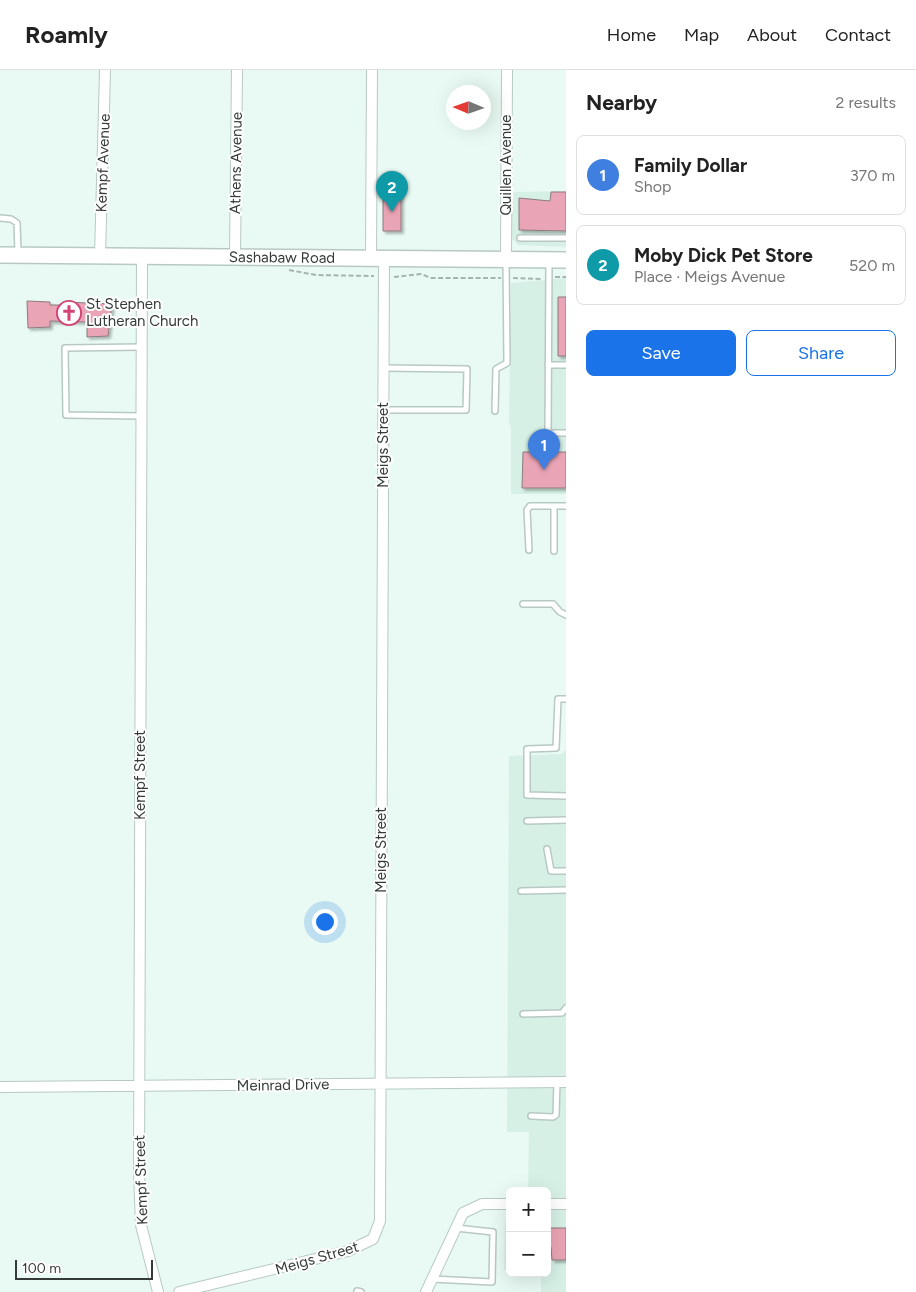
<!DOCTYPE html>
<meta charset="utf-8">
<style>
:root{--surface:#fff;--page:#f6f6f6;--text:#222;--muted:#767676;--line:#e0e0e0;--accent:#1a73e8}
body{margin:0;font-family:Figtree,sans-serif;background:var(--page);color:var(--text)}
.controls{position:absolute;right:15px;bottom:15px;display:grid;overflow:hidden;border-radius:8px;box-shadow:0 5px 20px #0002}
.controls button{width:45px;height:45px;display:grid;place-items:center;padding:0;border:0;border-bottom:1px solid var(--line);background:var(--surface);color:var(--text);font:25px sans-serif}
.compass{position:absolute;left:446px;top:15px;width:45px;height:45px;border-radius:50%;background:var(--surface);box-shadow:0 5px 20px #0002;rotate:272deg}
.scale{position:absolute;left:15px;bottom:12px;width:138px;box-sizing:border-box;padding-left:5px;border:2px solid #333a38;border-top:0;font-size:14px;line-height:18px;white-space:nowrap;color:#333a38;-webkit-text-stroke:4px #fff;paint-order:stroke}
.you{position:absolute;left:324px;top:851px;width:18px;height:18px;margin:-12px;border:4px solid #fff;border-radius:50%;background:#1a73e8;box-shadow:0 0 0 8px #1a73e833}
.badge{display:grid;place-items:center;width:32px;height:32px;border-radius:50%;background:var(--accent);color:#fff;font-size:16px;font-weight:700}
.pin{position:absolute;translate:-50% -41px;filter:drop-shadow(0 1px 2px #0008)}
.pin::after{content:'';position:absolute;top:26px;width:18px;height:15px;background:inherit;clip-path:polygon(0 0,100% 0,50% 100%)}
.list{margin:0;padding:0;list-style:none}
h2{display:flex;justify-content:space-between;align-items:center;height:65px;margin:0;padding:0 20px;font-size:21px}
h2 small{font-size:16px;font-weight:400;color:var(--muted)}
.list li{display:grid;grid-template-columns:32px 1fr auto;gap:15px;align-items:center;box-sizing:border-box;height:80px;margin:0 10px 10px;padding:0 10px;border:1px solid var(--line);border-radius:8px}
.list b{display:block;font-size:19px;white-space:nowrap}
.list p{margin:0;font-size:16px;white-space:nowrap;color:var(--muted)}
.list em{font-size:16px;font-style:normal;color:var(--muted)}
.actions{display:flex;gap:10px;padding:15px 20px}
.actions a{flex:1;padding:11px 0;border:1px solid var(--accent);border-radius:8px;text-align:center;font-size:18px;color:var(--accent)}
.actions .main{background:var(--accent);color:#fff}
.map{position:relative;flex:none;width:566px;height:1222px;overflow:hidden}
header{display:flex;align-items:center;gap:30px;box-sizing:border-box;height:70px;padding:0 25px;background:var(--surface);border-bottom:1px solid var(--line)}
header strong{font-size:24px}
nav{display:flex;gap:28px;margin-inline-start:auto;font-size:18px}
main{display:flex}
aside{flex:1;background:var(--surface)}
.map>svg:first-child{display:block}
.built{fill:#d6f0e6}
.building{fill:#e9a4b5;stroke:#8b7b7e;filter:url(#shadow)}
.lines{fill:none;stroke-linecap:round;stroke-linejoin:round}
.lane-casing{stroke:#b8c9c3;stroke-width:8}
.street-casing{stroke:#b8c9c3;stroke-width:12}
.secondary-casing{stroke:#b8c9c3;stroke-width:18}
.path{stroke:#a6b4af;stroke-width:2;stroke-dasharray:5 2.5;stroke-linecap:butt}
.lane{stroke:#fff;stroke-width:5}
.street{stroke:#fff;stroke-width:10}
.secondary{stroke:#fff;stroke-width:15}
.labels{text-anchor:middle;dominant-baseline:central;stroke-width:4;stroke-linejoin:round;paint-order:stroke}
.street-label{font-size:15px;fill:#333a38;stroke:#fff}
.poi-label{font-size:15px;fill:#333a38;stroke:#fff;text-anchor:start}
</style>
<header>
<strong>Roamly</strong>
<nav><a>Home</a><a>Map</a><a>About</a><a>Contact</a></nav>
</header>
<main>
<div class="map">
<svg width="566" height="1222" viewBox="0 0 566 1222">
<defs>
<filter id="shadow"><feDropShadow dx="2.5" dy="2.5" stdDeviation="1" flood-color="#0004"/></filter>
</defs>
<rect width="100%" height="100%" fill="#e8faf3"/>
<path class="built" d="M566,121V177L518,175L509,166L510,126L514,122Z
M566,208V424H511V357L509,354L511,213Z
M566,679V1129L547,1130V1121H528L529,1062H507L509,686L562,684Z
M566,1136V1222H541V1203H547V1137Z
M510,1142V1200H504L505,1154Z"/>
<path class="building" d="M551,122H566V161L519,160V128L550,131Z
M383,124H401V161H383Z
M558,227H566V286H558Z
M27,231L50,232V235H64V232L112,234L108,266L87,267V252L50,251V257L28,258Z
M523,382H566V418H522Z
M547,1158H566V1190H552L551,1177H547Z"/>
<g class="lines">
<defs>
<path id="lane" d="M0,148L11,149L17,153L18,182
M520,168H566
M549,191L548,363H566
M548,295H566
M383,298L467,299L466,340H383
M495,341L496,299L507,293L506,192
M141,346L66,345L65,278L141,277
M529,480L527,440L530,436H566
M554,481V436
M523,534H553L560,542L566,545
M566,629H558L556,678L527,679V725L566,726
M527,751L566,750
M547,779L551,801H566
M521,821L566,820
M523,944L562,943L566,938
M531,1046L553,1047L556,1045L557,1012
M432,1209L492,1212L493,1162L456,1158
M357,1221L361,1222"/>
<path id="street" d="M100,186L105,0
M142,186L139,1102L141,1155L158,1222
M235,187L237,0
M371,188L372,0
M506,189L507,0
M0,1017L566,1012
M547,1134H566
M179,1222L348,1181L373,1169L380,1151L384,188
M426,1222L463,1143L482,1134H510"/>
<g id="secondary">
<path id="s1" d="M0,185L566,190"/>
</g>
</defs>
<use href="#lane" class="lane-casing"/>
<use href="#street" class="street-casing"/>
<use href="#secondary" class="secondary-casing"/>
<path class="path" d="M289,200L316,205L374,206
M394,207L421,204L431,208H501
M555,207H566
M513,208L543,209"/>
<use href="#lane" class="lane"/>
<use href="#street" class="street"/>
<use href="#secondary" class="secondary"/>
</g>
<defs>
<symbol id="church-ring" viewBox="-11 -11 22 22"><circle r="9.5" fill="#fff" stroke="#d14475" stroke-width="1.5"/><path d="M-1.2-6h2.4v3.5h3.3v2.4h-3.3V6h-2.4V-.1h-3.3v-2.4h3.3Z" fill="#d14475"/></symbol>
</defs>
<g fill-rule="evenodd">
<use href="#church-ring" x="55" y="229" width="28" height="28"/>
</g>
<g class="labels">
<g class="street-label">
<text transform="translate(103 93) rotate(-88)">Kempf Avenue</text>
<text transform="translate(236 93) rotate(-89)">Athens Avenue</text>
<text transform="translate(506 95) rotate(-90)">Quillen Avenue</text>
<text stroke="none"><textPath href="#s1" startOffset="282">Sashabaw Road</textPath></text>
<text transform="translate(383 375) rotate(-90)">Meigs Street</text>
<text transform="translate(140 705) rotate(-90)">Kempf Street</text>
<text transform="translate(381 780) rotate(-90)">Meigs Street</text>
<text transform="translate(283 1015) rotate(-1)">Meinrad Drive</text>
<text transform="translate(141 1110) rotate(-92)">Kempf Street</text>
<text transform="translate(317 1188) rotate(-16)">Meigs Street</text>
</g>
<g class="poi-label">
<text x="86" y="234">St Stephen<tspan x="86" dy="17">Lutheran Church</tspan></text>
</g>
</g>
</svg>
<div class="controls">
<button>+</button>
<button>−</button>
</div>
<svg class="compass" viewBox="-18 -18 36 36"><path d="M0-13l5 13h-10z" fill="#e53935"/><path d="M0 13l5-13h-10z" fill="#767676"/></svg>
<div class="scale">100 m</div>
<div class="you"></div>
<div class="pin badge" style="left:544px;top:400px;background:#3f7fe0">1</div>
<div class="pin badge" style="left:392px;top:142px;background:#0f9aa8">2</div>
</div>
<aside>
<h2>Nearby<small>2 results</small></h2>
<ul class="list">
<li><span class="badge" style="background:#3f7fe0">1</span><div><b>Family Dollar</b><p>Shop</p></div><em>370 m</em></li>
<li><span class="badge" style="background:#0f9aa8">2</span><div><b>Moby Dick Pet Store</b><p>Place · Meigs Avenue</p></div><em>520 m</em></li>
</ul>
<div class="actions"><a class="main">Save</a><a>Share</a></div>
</aside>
</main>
